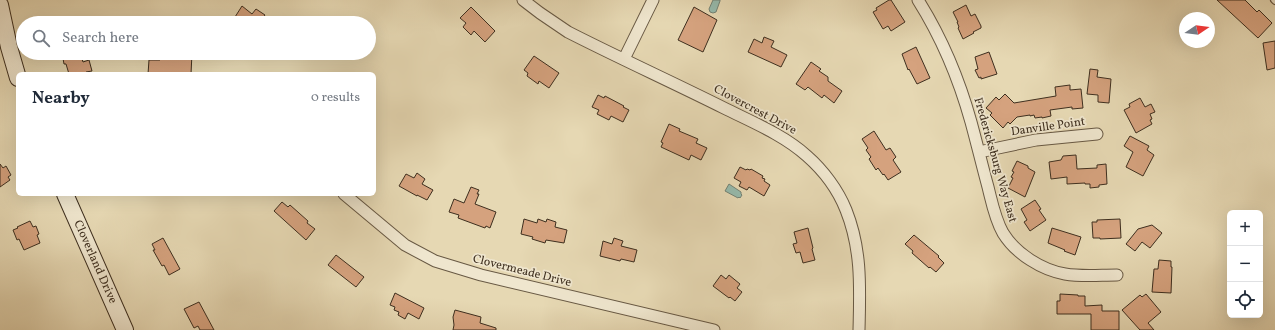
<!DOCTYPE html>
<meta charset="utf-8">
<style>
:root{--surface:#fff;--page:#f6f6f7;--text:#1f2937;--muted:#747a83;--line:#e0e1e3}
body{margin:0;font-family:Vollkorn,serif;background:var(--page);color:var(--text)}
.controls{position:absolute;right:12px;bottom:12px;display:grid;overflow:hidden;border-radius:6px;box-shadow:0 4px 16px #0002}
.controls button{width:36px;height:36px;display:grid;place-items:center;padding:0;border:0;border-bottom:1px solid var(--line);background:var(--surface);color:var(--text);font:20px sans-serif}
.compass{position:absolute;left:1179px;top:12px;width:36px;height:36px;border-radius:50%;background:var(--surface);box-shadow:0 4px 16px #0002;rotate:77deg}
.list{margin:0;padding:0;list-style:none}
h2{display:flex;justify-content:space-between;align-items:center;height:52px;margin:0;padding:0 16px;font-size:17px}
h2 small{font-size:13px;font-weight:400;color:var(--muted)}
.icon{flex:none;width:22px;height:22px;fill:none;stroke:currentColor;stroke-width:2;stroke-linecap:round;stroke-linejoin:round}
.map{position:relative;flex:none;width:1275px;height:330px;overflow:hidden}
.search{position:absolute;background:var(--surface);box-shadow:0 4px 16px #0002;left:16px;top:16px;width:360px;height:44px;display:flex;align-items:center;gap:10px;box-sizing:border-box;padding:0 14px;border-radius:22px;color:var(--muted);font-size:15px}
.panel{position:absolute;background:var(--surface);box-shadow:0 4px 16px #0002;left:16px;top:72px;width:360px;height:124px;border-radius:6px}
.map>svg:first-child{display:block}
.water{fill:#96baac;stroke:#738274}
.building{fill:#d5a27e;stroke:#3e2f1f}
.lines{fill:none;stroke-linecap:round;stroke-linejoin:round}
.lane-casing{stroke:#685944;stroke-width:8}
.street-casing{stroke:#685944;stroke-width:13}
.secondary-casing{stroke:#3e2f1f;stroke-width:18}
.lane{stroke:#efe6ce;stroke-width:5.5}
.street{stroke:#efe6ce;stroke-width:11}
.secondary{stroke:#efe6ce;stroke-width:16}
.labels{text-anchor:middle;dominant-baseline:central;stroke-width:3.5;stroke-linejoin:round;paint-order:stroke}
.street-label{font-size:12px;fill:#3e2f1f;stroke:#efe6ce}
</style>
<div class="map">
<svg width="1275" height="330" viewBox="0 0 1275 330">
<rect width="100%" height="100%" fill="#e6d8b3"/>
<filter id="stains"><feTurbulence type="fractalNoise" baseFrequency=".005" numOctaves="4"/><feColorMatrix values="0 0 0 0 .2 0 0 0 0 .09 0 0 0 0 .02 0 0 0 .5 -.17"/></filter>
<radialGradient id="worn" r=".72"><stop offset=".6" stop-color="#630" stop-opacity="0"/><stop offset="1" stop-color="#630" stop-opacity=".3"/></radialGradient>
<path class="water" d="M713,0H720V1L716,12L713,13L710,12L709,9Z
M729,184L741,192V194L742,195L740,198L739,197L738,198L725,191Z"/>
<path class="building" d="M889,0H891L905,22L891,31L888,26L883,29L873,12L877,10L876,8Z
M1217,0H1245L1257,12L1259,10L1272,23L1258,38Z
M966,5L971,16L975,14L981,26V28L973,32L974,33L963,39L958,28L959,27L957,22H958L953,12Z
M242,6L252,14L256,9L265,15L259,23H243L235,17Z
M471,7L495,31L485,42L474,31L471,35L463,27L466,23L460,18Z
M694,7L717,20L703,52L678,40Z
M764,37L774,41L771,47L787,55L781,67L748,52L754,39L762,43Z
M1275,41V68L1267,70L1263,43Z
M916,47L930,78L917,84L909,69L908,70L902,54Z
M989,52L997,74L981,79V77L979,78L975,70L978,69L975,57Z
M62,53H80L83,62L89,60L92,71L86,72V74H69L66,64H64Z
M179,53H192L191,74H148L149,60H160V57H179Z
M534,56L559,73L549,88L539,81L538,84L527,76L528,73L524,70Z
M811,62L821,69L819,71L828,77V81L842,91L834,103L824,95L822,98L808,87L805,90L796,84Z
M1090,69L1098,70L1097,77L1111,79L1109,103L1098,102V95L1087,94Z
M1070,85V90L1081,89L1083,108L1072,109V107L1050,110L1051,116L1042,118V117L1035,118L1034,115L1030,116V115L1017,117L1010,124L1008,122L1003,128L990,115L992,113L986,108L996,97L999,100L1005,94L1014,103L1056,96L1055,87Z
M598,95L604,98L605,96L624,106L623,107L629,110L623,122L611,116L609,120L597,114L599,110L592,107Z
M1140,98L1145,107L1151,104L1155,112L1150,114L1152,119L1150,120L1152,124L1136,133L1124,110L1130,107L1129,104Z
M669,124L680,129L679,131L698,139L696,143L707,148L701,160L691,155L689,160L661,147L663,143L661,142Z
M874,131L886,150L890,148L896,157L893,160L901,172L888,180L884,174L883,175L878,168L876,170L869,159L871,157L866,150L868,148L862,139Z
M1130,136L1149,146L1147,150L1154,155L1143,176L1126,167L1133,152L1124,146Z
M1076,155L1077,169L1097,168V165L1106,164L1107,184L1099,185V187L1090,188V184H1085V183L1067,184V177L1051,179L1049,162L1061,160L1063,156Z
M1017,161L1028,166V168L1035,172L1025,197L1008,188L1013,178L1011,177L1014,172L1012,171Z
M0,164L3,168L6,166L11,175L8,177L10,180L0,187Z
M740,167L746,170L747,169L750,170L751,169L763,176L762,178L765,179L764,181L770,185L764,196L749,187L747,190L739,186L741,182L734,178Z
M417,173L425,179L422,184L433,190L427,200L417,195V196L399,186L406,174L414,178Z
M471,187L479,190L477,194H479L475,204L496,212L490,228L486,226L485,228L458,218L459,215L449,212L454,199L464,203Z
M1035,200L1041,209L1039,210L1046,220L1030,231L1024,222L1027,220L1021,209Z
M282,202L288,207L290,205L308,221L307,223L315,229L306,240L274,211Z
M524,219L537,223L538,219L546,222L547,219L556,222L555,227L567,230L564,243L546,240L545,243L532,239L533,237L521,234Z
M1120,219L1121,238L1100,239V238H1093L1092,222H1097V220Z
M30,221L33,227L36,226L39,234L37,235L40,243L24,250L19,239L17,240L13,230L18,228L17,227Z
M1152,225L1162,233L1150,248L1142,242L1135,251L1126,244L1138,229Z
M808,228L813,248L812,249L815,260L803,263L800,252L796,253L793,244L797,243L794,232Z
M1052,228L1081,237L1075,255L1064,251L1065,250L1048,243Z
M914,235L939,256L938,257L944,263L936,272L930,267L929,268L912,253L913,251L905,244Z
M163,238L180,269L169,275L164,265L162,266L153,250H155L152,244Z
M614,238L623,241L621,246L637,250L634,262L621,259L620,261L600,256L603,241L612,244Z
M336,255L364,277L356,287L328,265Z
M1159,260L1171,261V267H1172L1171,293L1152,292L1154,269H1158Z
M721,275L726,279L729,275L740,284L737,288L742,292L735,301L730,297L729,298L713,286Z
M395,293L424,308L419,319L408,313L405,319L398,315L399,312L394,310L395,307L390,305Z
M1060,294L1078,295V296H1085V306L1102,305V311H1119V330H1091V314H1057V301H1060Z
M1146,294L1161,312L1148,323L1154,330H1140L1122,310L1140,295L1142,297Z
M199,302L214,330H200L198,326L194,328L184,309Z
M455,310L481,317L480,323L496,328V330H453L454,325L453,317Z"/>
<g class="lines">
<defs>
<path id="lane" d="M1274,0L1275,1"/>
<path id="street" d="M523,0L540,13L568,32C619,58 672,82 724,108C752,122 784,135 807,156C823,170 838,190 846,210C862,250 860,288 859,330
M918,0C942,38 959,79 971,122C977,144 982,165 988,187C992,203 995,219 1003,233C1016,254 1042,270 1065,274C1082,277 1100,275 1117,275
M624,59L653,0
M979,152L1036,140L1097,134
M344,194L405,245L435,261L481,275L714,330"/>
<path id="secondary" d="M0,5L9,47L18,78
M65,194L125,330"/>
</defs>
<use href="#lane" class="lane-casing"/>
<use href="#street" class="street-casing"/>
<use href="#secondary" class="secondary-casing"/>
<use href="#lane" class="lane"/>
<use href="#street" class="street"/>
<use href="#secondary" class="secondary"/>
</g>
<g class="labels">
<g class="street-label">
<text transform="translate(755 110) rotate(28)">Clovercrest Drive</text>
<text transform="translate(1048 127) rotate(-8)">Danville Point</text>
<text transform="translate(995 160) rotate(74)">Fredericksburg Way East</text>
<text transform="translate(95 262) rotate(66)">Cloverland Drive</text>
<text transform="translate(522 271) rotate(14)">Clovermeade Drive</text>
</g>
</g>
<rect width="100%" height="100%" filter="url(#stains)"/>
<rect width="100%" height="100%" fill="url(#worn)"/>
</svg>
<div class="controls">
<button>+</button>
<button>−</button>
<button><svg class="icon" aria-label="locate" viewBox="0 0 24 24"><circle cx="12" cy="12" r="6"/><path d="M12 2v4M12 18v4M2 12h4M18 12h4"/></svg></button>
</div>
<svg class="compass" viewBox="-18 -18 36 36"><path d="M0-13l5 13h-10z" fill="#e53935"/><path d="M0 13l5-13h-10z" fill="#747a83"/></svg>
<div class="search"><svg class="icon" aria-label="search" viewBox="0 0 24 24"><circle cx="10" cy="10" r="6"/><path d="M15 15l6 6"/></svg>Search here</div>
<section class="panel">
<h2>Nearby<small>0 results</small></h2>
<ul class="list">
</ul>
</section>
</div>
